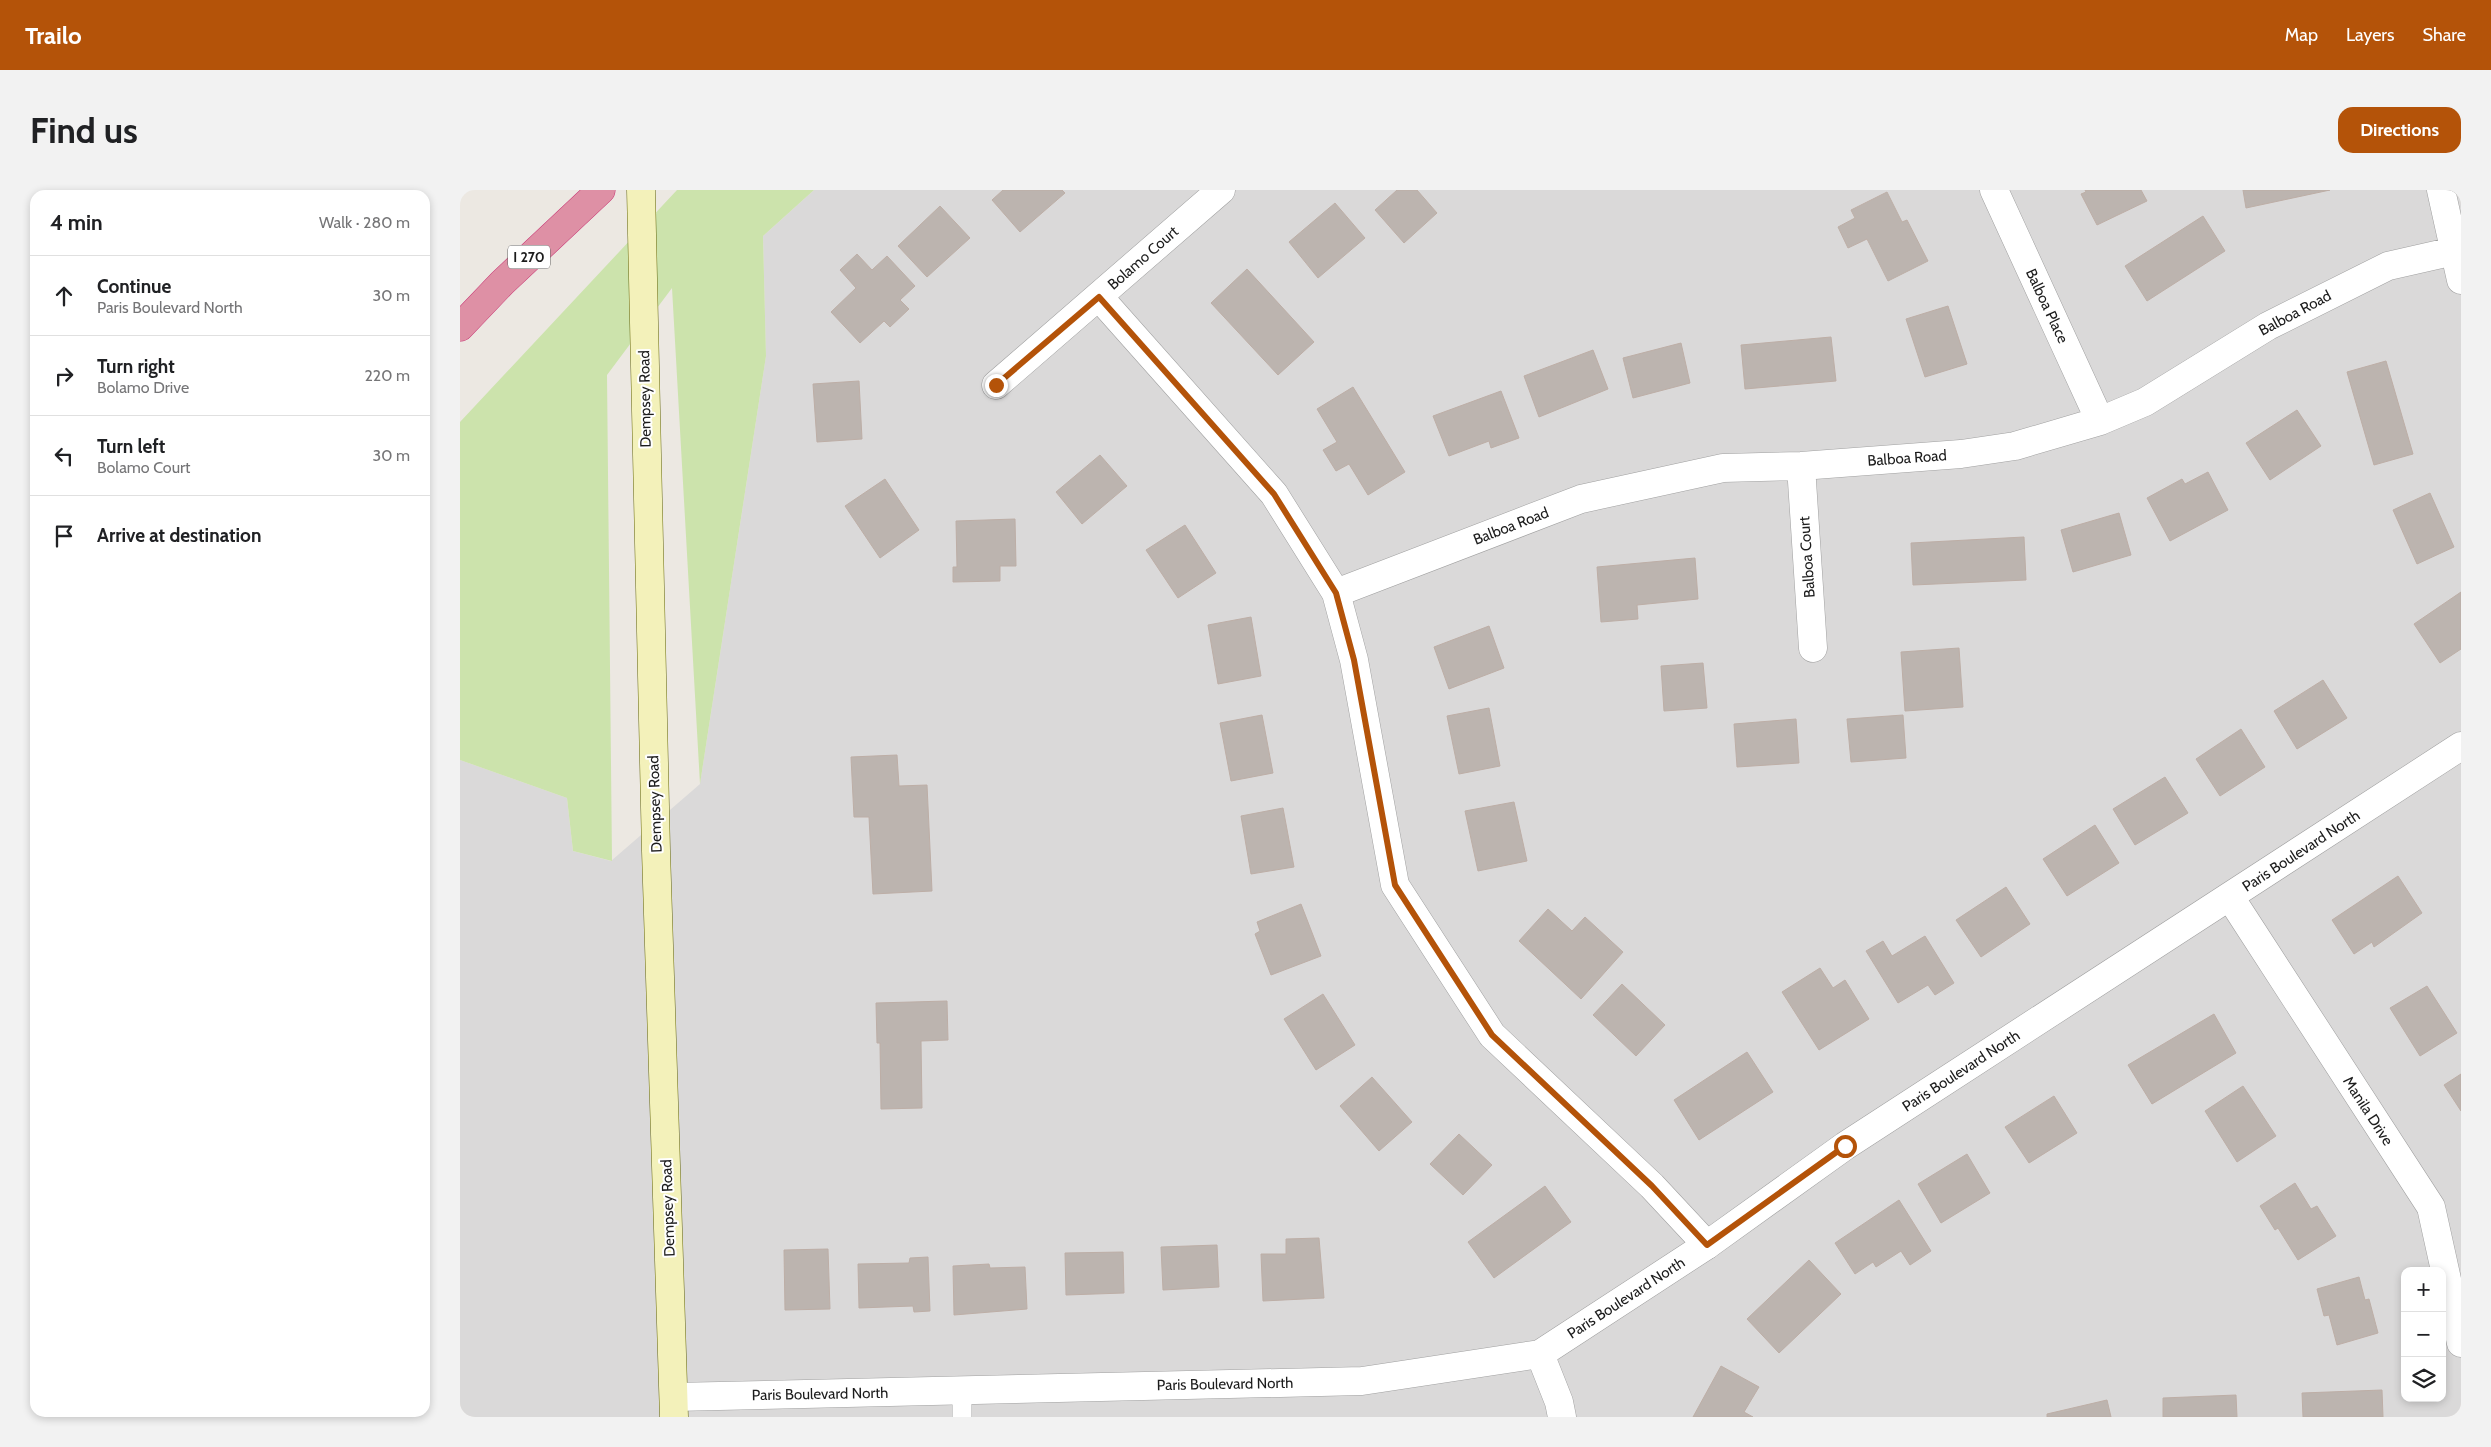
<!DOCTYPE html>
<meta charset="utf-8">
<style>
:root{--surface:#fff;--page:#f2f2f2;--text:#202124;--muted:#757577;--line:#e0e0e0;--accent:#b45309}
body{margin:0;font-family:Cabin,sans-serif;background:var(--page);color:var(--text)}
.controls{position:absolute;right:15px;bottom:15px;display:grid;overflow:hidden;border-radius:10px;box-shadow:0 2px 8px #0003}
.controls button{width:45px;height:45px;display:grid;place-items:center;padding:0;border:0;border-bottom:1px solid var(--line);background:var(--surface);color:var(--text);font:25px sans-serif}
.stop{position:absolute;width:15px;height:15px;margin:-11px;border:4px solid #b45309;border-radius:50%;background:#fff}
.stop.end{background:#b45309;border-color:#fff;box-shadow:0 1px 5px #0008}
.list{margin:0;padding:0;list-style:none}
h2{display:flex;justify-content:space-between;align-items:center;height:65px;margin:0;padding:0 20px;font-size:21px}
h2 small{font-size:16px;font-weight:400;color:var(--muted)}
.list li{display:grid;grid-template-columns:32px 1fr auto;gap:15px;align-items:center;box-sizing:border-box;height:80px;padding:0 20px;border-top:1px solid var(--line)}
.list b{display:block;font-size:19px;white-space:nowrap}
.list p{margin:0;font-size:16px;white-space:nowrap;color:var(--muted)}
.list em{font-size:16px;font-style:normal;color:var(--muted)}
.icon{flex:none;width:28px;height:28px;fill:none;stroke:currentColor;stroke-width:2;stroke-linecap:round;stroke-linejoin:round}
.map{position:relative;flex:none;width:2001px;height:1227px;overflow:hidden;border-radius:15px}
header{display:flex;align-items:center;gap:30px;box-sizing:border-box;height:70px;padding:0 25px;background:var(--accent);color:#fff}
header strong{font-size:24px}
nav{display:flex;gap:28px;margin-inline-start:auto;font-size:18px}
.intro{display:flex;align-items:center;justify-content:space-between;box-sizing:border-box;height:120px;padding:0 30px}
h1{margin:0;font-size:35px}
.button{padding:12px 22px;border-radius:15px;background:var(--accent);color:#fff;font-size:18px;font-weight:700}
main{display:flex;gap:30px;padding:0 30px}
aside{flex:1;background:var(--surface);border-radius:15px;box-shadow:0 2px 8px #0003}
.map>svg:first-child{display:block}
.residential{fill:#dad9d9;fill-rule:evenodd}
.grass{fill:#cce3ac}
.building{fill:#bcb4af;stroke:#bdaea6}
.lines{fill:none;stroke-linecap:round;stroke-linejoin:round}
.service-casing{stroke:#a0a0a0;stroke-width:20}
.minor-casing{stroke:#a0a0a0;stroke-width:29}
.tertiary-casing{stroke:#a0a0a0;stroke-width:29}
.secondary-casing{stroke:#66680e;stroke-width:29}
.motorway-casing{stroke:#c73272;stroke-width:29}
.service{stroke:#fff;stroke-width:19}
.minor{stroke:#fff;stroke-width:28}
.tertiary{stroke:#fff;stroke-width:28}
.secondary{stroke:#f3f1ba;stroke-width:28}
.motorway{stroke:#de90a5;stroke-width:28}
.route{stroke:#b45309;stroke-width:6}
.labels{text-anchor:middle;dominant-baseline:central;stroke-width:4;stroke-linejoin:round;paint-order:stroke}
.shield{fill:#fff;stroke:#606060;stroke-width:1}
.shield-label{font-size:14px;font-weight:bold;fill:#1c1c1c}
.street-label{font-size:15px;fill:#1c1c1c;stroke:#fff}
</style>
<header>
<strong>Trailo</strong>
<nav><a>Map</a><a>Layers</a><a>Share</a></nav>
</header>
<div class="intro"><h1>Find us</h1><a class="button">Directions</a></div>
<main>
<aside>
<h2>4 min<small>Walk · 280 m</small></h2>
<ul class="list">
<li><svg class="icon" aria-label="ahead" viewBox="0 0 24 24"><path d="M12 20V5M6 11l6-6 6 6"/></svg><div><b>Continue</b><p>Paris Boulevard North</p></div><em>30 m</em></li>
<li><svg class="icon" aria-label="right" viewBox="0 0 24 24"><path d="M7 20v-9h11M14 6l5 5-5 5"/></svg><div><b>Turn right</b><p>Bolamo Drive</p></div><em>220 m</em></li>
<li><svg class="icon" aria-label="left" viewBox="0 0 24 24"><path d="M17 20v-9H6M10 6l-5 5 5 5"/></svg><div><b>Turn left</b><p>Bolamo Court</p></div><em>30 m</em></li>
<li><svg class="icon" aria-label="arrive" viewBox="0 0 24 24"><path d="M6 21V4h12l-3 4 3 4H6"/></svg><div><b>Arrive at destination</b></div></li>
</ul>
</aside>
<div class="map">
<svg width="2001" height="1227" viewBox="0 0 2001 1227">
<rect width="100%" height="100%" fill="#ece8e2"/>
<path class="residential" d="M354,0H2001V1227H0V570L107,608L113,661L151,671L240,594L306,166L303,46ZM1945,1081H1982V1208H1945Z"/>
<path class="grass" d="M217,0H354L303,46L306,166L240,594L212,98L147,185L152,671L113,661L107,608L0,570V232Z"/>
<path class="building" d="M543,0H602L605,3L560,42L532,10Z
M937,0H957L977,23L944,53L915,20Z
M1625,0H1681L1687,11L1637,35L1621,4L1626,2Z
M1783,0H1870L1786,18Z
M1427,2L1442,32L1447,30L1468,71L1428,91L1407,49L1388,58L1378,37L1395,28L1391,20Z
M875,13L905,48L858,88L829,52Z
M480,16L510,48L467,87L438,56Z
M1743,26L1765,61L1687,111L1665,76Z
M397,64L412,80L427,66L455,96L440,110L449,119L430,137L424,131L400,153L371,122L396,98L380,80Z
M787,79L854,152L818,185L751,113Z
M1488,116L1507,174L1465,187L1446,129Z
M1371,147L1376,191L1285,199L1281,155Z
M1221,153L1230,193L1173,208L1163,168Z
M1133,160L1148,199L1079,227L1064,186Z
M1926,171L1953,264L1914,275L1887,182Z
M399,191L402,249L357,252L353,194Z
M893,197L945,282L908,305L889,274L876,281L863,260L877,252L857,219Z
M1041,201L1059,248L1031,258L1029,251L989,266L973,226Z
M1837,220L1861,256L1810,290L1786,253Z
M640,265L667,296L622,334L596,302Z
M1748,282L1768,320L1710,351L1687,308L1722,289L1725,294Z
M425,289L459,340L420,368L385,316Z
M1970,303L1994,357L1957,374L1933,320Z
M1659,323L1671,365L1613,382L1601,340Z
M555,329L556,376H540V391L493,392V377H497L496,331Z
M725,335L756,383L718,408L686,360Z
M1564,347L1566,390L1453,395L1451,353Z
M1235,368L1238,409L1177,415L1178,429L1141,432L1137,377Z
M2001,402V459L1980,473L1954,434Z
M791,427L801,486L758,494L748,435Z
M1029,436L1044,478L989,499L974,457Z
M1499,458L1503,517L1445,521L1441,462Z
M1243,473L1247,518L1204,521L1201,476Z
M1863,490L1887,528L1837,559L1814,521Z
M1029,518L1040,576L999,584L987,526Z
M802,525L813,583L771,591L760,533Z
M1443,525L1446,568L1391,572L1387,529Z
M1336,529L1339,573L1277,577L1274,534Z
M1781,539L1805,577L1760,606L1736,569Z
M437,565L439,596L467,595L472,701L413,704L409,627H394L391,567Z
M1705,587L1728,623L1675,655L1653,619Z
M1054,612L1067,671L1018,681L1005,621Z
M823,618L834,677L791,684L781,626Z
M1635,635L1659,673L1607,706L1583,669Z
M1938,686L1962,723L1914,757L1912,752L1894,764L1872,730Z
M1546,697L1570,734L1521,767L1496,730Z
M841,714L861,766L811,785L795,744L800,741L797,732Z
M1088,719L1112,741L1125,727L1163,762L1121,809L1059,751Z
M1465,746L1494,793L1475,805L1468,795L1438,813L1406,761L1423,751L1432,766Z
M1360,778L1373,798L1385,790L1409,829L1359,860L1322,802Z
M1162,794L1205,835L1176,866L1133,825Z
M1967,796L1997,843L1960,866L1930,818Z
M863,804L895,855L856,880L824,829Z
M487,811L488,850L461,851L462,918L421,919L420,853H417L416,813Z
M1754,824L1776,863L1692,914L1668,875Z
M1287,862L1313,902L1239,950L1214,910Z
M2001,884V921L1984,895Z
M912,887L952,932L919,961L880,916Z
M1783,896L1816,946L1777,972L1745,921Z
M1594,906L1617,943L1569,973L1545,937Z
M999,944L1032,975L1003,1005L970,974Z
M1507,964L1530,1003L1481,1033L1458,994Z
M1835,993L1851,1019L1857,1016L1876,1046L1838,1070L1818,1038L1815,1040L1800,1016Z
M1085,996L1111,1032L1034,1088L1008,1052Z
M1439,1010L1471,1061L1450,1075L1441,1061L1416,1077L1413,1072L1395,1084L1375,1053Z
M859,1048L864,1108L803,1111L801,1064H826V1049Z
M757,1055L759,1097L703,1100L701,1057Z
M368,1059L370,1119L325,1120L324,1060Z
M663,1062L664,1103L606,1105L605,1063Z
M468,1067L470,1121L454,1122L453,1116L399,1118L398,1074L449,1073L450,1068Z
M1349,1070L1381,1104L1319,1163L1287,1129Z
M529,1074L530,1078L565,1077L567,1119L494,1125L493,1076Z
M1899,1087L1905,1110L1909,1109L1918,1143L1877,1155L1869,1125L1864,1126L1857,1099Z
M1261,1176L1299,1197L1284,1222L1293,1227H1233Z
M1922,1200L1923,1227H1843L1842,1203Z
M1776,1205L1777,1227H1703V1208Z
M1647,1210L1651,1227H1587V1224Z"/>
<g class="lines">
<defs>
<path id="service" d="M502,1227V1201"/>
<path id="minor" d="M1534,0L1640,231
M1981,0L2001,90
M639,107L814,304L876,403L894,470L935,695L1032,845L1192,996L1247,1055
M536,195L761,0
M1341,276L1353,458
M876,403L1121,309L1263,278L1341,276L1501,264L1555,256L1640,231L1685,212L1808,136L1928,76L1994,61
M1770,707L1971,1017L2001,1153
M1080,1164L1099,1212L1102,1227"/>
<path id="tertiary" d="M214,1207L902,1191L1080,1164L1247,1055L1385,956L2001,556"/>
<path id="secondary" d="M181,0L196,661L214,1227"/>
<path id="motorway" d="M0,137L42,93L141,0"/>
</defs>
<use href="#service" class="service-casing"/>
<use href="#minor" class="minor-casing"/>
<use href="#tertiary" class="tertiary-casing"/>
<use href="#secondary" class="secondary-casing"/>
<use href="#motorway" class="motorway-casing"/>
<use href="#service" class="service"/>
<use href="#minor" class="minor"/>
<use href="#tertiary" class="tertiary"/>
<use href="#secondary" class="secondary"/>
<use href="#motorway" class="motorway"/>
</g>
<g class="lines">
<path class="route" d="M536,195L639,107L814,304L876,403L894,470L935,695L1032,845L1192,996L1247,1055L1385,956"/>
</g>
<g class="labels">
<rect class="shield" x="48" y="55.5" width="42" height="23" rx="4"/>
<g class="shield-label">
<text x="69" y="67">I 270</text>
</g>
<g class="street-label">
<text transform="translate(683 68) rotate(-41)">Bolamo Court</text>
<text transform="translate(1587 116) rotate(65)">Balboa Place</text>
<text transform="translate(1835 123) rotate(-28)">Balboa Road</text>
<text transform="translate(185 209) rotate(-91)">Dempsey Road</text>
<text transform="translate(1447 268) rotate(-4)">Balboa Road</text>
<text transform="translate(1051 336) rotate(-21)">Balboa Road</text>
<text transform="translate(1347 367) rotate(-94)">Balboa Court</text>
<text transform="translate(195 614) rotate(-92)">Dempsey Road</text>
<text transform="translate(1841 661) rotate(-33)">Paris Boulevard North</text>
<text transform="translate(1501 881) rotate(-33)">Paris Boulevard North</text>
<text transform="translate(1908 921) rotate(57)">Manila Drive</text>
<text transform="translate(208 1018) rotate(-92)">Dempsey Road</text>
<text transform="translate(1166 1108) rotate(-33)">Paris Boulevard North</text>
<text transform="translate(765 1194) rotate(-1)">Paris Boulevard North</text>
<text transform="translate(360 1204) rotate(-1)">Paris Boulevard North</text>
</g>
</g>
</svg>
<div class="controls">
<button>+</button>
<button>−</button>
<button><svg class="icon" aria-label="layers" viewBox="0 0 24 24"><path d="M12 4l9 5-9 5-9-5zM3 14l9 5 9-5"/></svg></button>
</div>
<div class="stop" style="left:1385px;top:956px"></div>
<div class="stop end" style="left:536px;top:195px"></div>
</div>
</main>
